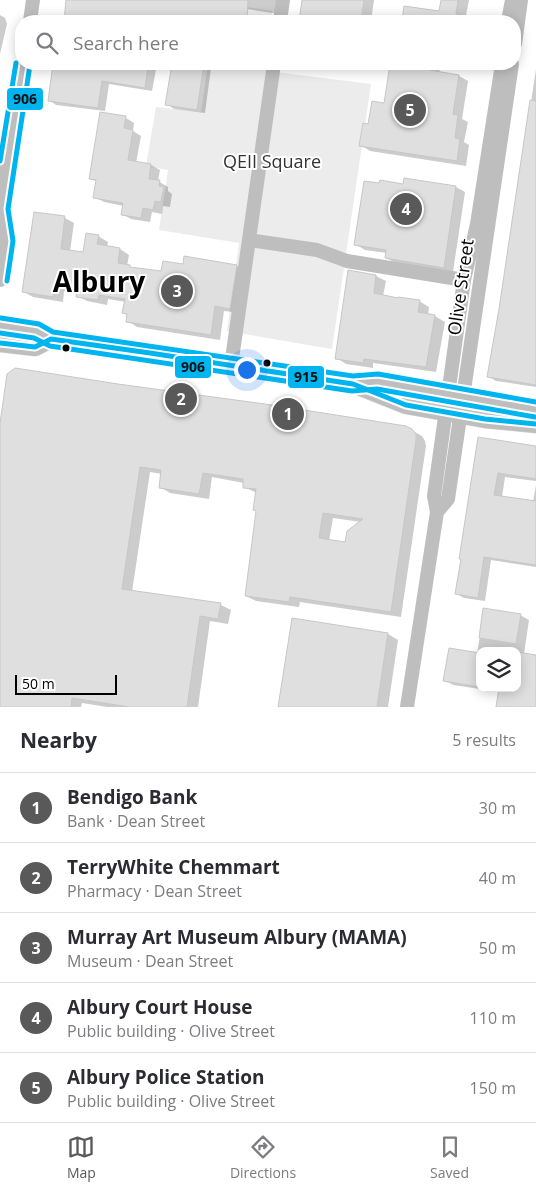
<!DOCTYPE html>
<meta charset="utf-8">
<style>
:root{--surface:#fff;--page:#f2f2f3;--text:#2b2b33;--muted:#7c7c81;--line:#e1e1e2;--accent:#595959}
body{margin:0;font-family:"Open Sans",sans-serif;background:var(--page);color:var(--text)}
.controls{position:absolute;right:15px;bottom:15px;display:grid;overflow:hidden;border-radius:10px;box-shadow:0 2px 12px #0003}
.controls button{width:45px;height:45px;display:grid;place-items:center;padding:0;border:0;border-bottom:1px solid var(--line);background:var(--surface);color:var(--text);font:25px sans-serif}
.scale{position:absolute;left:15px;bottom:12px;width:102px;box-sizing:border-box;padding-left:5px;border:2px solid #000;border-top:0;font-size:14px;line-height:18px;white-space:nowrap;color:#000;-webkit-text-stroke:4px #fff;paint-order:stroke}
.you{position:absolute;left:246px;top:369px;width:18px;height:18px;margin:-12px;border:4px solid #fff;border-radius:50%;background:#1a73e8;box-shadow:0 0 0 8px #1a73e833}
.badge{display:grid;place-items:center;width:32px;height:32px;border-radius:50%;background:var(--accent);color:#fff;font-size:16px;font-weight:700}
.pin{position:absolute;translate:-50% -50%;border:2px solid #fff;box-shadow:0 1px 5px #0006}
.list{margin:0;padding:0;list-style:none}
h2{display:flex;justify-content:space-between;align-items:center;height:65px;margin:0;padding:0 20px;font-size:21px}
h2 small{font-size:16px;font-weight:400;color:var(--muted)}
.list li{display:grid;grid-template-columns:32px 1fr auto;gap:15px;align-items:center;box-sizing:border-box;height:70px;padding:0 20px;border-top:1px solid var(--line)}
.list b{display:block;font-size:19px;white-space:nowrap}
.list p{margin:0;font-size:16px;white-space:nowrap;color:var(--muted)}
.list em{font-size:16px;font-style:normal;color:var(--muted)}
.icon{flex:none;width:28px;height:28px;fill:none;stroke:currentColor;stroke-width:2;stroke-linecap:round;stroke-linejoin:round}
.map{position:relative;flex:none;width:536px;height:707px;overflow:hidden}
.search{position:absolute;background:var(--surface);box-shadow:0 2px 12px #0003;left:15px;right:15px;top:15px;height:55px;display:flex;align-items:center;gap:12px;box-sizing:border-box;padding:0 18px;border-radius:20px;color:var(--muted);font-size:19px}
.sheet{height:415px;background:var(--surface)}
nav{display:flex;justify-content:space-around;align-items:center;box-sizing:border-box;height:70px;border-top:1px solid var(--line);background:var(--surface);font-size:14px;color:var(--muted)}
nav a{display:grid;justify-items:center;gap:2px}
nav .on{color:var(--accent)}
.map>svg:first-child{display:block}
.green{fill:#ececec}
.shadow{fill:#0003;fill-rule:evenodd}
.building{fill:#dfdfdf;stroke:#c7c7c7;fill-rule:evenodd}
.lines{fill:none;stroke-linecap:round;stroke-linejoin:round}
.major-casing{stroke:#dbdbdb;stroke-width:19}
.minor{stroke:#bebebe;stroke-width:14}
.major{stroke:#bebebe;stroke-width:18}
.bus-1-casing{stroke:#fff;stroke-width:9}
.bus-2-casing{stroke:#fff;stroke-width:9}
.bus-3-casing{stroke:#fff;stroke-width:9}
.bus-1{stroke:#00b5ef;stroke-width:5}
.bus-2{stroke:#00b5ef;stroke-width:5}
.bus-3{stroke:#00b5ef;stroke-width:5}
.bus-dot{fill:#000;stroke:#fff;stroke-width:2}
.labels{text-anchor:middle;dominant-baseline:central;stroke-width:4;stroke-linejoin:round;paint-order:stroke}
.park-label{font-size:18px;fill:#333;stroke:#fff}
.street-label{font-size:18px;fill:#000;stroke:#fff}
.town-label{font-size:28px;font-weight:bold;fill:#000;stroke:#fff}
.line-badge{stroke:#fff;stroke-width:2}
.pale-badge-label{font-size:14px;text-anchor:middle;font-weight:bold;fill:#111}
</style>
<div class="map">
<svg width="536" height="707" viewBox="0 0 536 707">
<rect width="100%" height="100%" fill="#fff"/>
<path class="green" d="M229,4L272,11L273,21H230L231,13Z
M208,64H267V71L371,84L332,349L227,331L239,243L159,230L168,170L146,166L156,107L201,112Z"/>
<path class="shadow" d="M67,0H281L279,14L240,8L237,21H65Z
M303,0H374L371,21H300Z
M442,0H469L465,21H403L405,7L440,13Z
M0,15L5,18L7,24L0,54Z
M55,64H157L152,91L109,84L105,111L56,105L49,100Z
M173,64H216V69L211,68L205,113L174,109L167,104Z
M333,64H361L350,67Z
M380,64H441L439,73L459,76L468,81L462,119L468,122L464,142L469,145L466,166L370,151L361,145L369,126L385,104L390,70Z
M536,69V387L496,381L488,376L500,309Z
M126,118L134,123L133,131L141,136L136,163L151,165L160,170L158,181L168,187V191L172,194L170,207L163,206L162,214L152,212L150,222L131,219L122,214L124,206L104,202L95,197L97,182L90,178Z
M405,179L456,187L465,192L453,272L396,263L386,258L387,253L365,250L355,244L404,185Z
M35,213L65,218L74,223L70,251L84,254L98,236L108,242L107,247L120,249L129,255L127,266L134,269L162,272L184,266H236L246,271L240,313L224,311L220,340L137,327L128,321V315L124,313L126,302L108,299L107,305L87,301L77,296L78,293L64,291L63,302L33,297L24,292Z
M349,272L376,276L386,281L383,296L419,301L429,307L428,315L435,316L445,322L436,372L373,363V368L346,364L337,358Z
M411,430L422,436L425,441L426,446L401,617L300,602L299,607L256,601L246,596L258,511L257,493L244,487V483L212,477L209,499L170,493L160,487L162,474L150,472L132,592L221,605L231,610L228,624L210,621L198,707H107L82,703L81,707H0V432ZM333,518L361,522L346,544L329,541Z
M479,438L536,447V481L505,477L502,497L533,502L536,485V567L491,560L485,601L464,598L457,594L462,560L460,559Z
M484,610L520,615L529,620L524,654L536,656V707H498L500,692L453,685L445,680L477,654ZM480,651H517V688H480Z
M388,634L398,640L388,707H280Z"/>
<path class="building" d="M66,0H248L247,21H64Z
M302,0H364L361,21H299Z
M441,0H458L456,14L463,15L462,21H402L404,6L439,11Z
M53,64H132L148,66L145,88L102,81L98,108L48,101Z
M172,64H204L197,110L165,105Z
M390,64H431L430,70L459,75L453,114L458,115L455,138L460,139L457,161L359,146L363,123L368,124L372,101L384,103Z
M530,100L536,101V385L487,377L499,309Z
M100,112L126,116L124,128L133,130L128,160L151,164L149,179L160,180L159,186L164,187L161,202L155,201L153,210L143,208L141,218L121,215L123,203L93,198L96,180L89,179Z
M404,178L456,186L444,268L385,258L386,250L354,245L364,181L379,183L380,180L403,184Z
M34,212L65,216L61,249L83,252L86,233L99,235L97,244L120,248L118,263L130,265V267L161,271L163,261L183,264L184,256L237,265L230,309L215,306L211,335L126,322L127,314L122,313L125,299L99,295L98,300L76,297L77,290L55,286L53,297L22,292Z
M348,270L376,275L374,293L398,298V297L420,300L418,312L435,315L426,367L364,359L363,363L335,359Z
M15,368L118,384L272,405L406,426L412,429L416,434V440L391,612L290,597L289,602L245,596L256,511L253,510L256,489L243,488V479L203,473L199,494L159,488L161,470L140,467L122,589L221,603L218,619L200,616L187,707H129L72,698L71,707H0V423L7,374ZM323,513L363,519L347,531L345,542L319,538Z
M478,437L536,446V479L498,473L494,495L536,501V565L484,557L478,598L455,594L461,559H459Z
M483,608L521,614L516,644L479,638Z
M292,618L388,633L377,707H278Z
M449,648L480,653V687L443,681Z
M517,652L536,655V707H496L499,688H517Z"/>
<g class="lines">
<defs>
<path id="major" d="M0,325L37,331L51,339L353,384L406,405L485,419L536,424
M0,343L35,347L51,339
M358,383L377,381L536,410"/>
</defs>
<use href="#major" class="major-casing"/>
<path class="minor" d="M30,21L33,0
M280,21L283,0
M508,21L512,0
M515,44L521,0
M0,209L23,64
M249,240L317,250L347,261L464,280
M0,280L6,241L0,209
M231,366L274,64
M437,512L448,499L512,64
M407,707L437,512L434,496L464,280L477,224L502,64"/>
<use href="#major" class="major"/>
<defs>
<path id="bus-1" d="M0,343L35,347L51,339L150,353L353,384L406,405L485,419L536,424"/>
<path id="bus-2" d="M7,281L13,241L8,209L30,65
M0,333L34,338L50,346L352,391L377,389L535,417"/>
<path id="bus-3" d="M0,161L16,63
M1,318L39,324L53,332L353,376L378,374L536,402"/>
</defs>
<use href="#bus-1" class="bus-1-casing"/>
<use href="#bus-2" class="bus-2-casing"/>
<use href="#bus-3" class="bus-3-casing"/>
<use href="#bus-1" class="bus-1"/>
<use href="#bus-2" class="bus-2"/>
<use href="#bus-3" class="bus-3"/>
</g>
<g class="bus-dot">
<circle cx="66" cy="348" r="4.5"/>
<circle cx="267" cy="363" r="4.5"/>
</g>
<g class="labels">
<g class="park-label">
<text x="272" y="161">QEII Square</text>
</g>
<g class="street-label">
<text transform="translate(460 287) rotate(-82)">Olive Street</text>
</g>
<g class="town-label">
<text x="99" y="281">Albury</text>
</g>
</g>
<g class="line-badge">
<rect x="6" y="87" width="38" height="24" rx="5" fill="#00b5ef"/>
<rect x="174" y="355" width="38" height="24" rx="5" fill="#00b5ef"/>
<rect x="287" y="365" width="38" height="24" rx="5" fill="#00b5ef"/>
</g>
<g class="pale-badge-label">
<text x="25" y="104">906</text>
<text x="193" y="372">906</text>
<text x="306" y="382">915</text>
</g>
</svg>
<div class="controls">
<button><svg class="icon" aria-label="layers" viewBox="0 0 24 24"><path d="M12 4l9 5-9 5-9-5zM3 14l9 5 9-5"/></svg></button>
</div>
<div class="scale">50 m</div>
<div class="you"></div>
<div class="pin badge" style="left:288px;top:414px">1</div>
<div class="pin badge" style="left:181px;top:399px">2</div>
<div class="pin badge" style="left:177px;top:291px">3</div>
<div class="pin badge" style="left:406px;top:209px">4</div>
<div class="pin badge" style="left:410px;top:110px">5</div>
<div class="search"><svg class="icon" aria-label="search" viewBox="0 0 24 24"><circle cx="10" cy="10" r="6"/><path d="M15 15l6 6"/></svg>Search here</div>
</div>
<section class="sheet">
<h2>Nearby<small>5 results</small></h2>
<ul class="list">
<li><span class="badge">1</span><div><b>Bendigo Bank</b><p>Bank · Dean Street</p></div><em>30 m</em></li>
<li><span class="badge">2</span><div><b>TerryWhite Chemmart</b><p>Pharmacy · Dean Street</p></div><em>40 m</em></li>
<li><span class="badge">3</span><div><b>Murray Art Museum Albury (MAMA)</b><p>Museum · Dean Street</p></div><em>50 m</em></li>
<li><span class="badge">4</span><div><b>Albury Court House</b><p>Public building · Olive Street</p></div><em>110 m</em></li>
<li><span class="badge">5</span><div><b>Albury Police Station</b><p>Public building · Olive Street</p></div><em>150 m</em></li>
</ul>
</section>
<nav>
<a class="on"><svg class="icon" aria-label="map" viewBox="0 0 24 24"><path d="M3 6l6-2 6 2 6-2v14l-6 2-6-2-6 2zM9 4v14M15 6v14"/></svg>Map</a>
<a><svg class="icon" aria-label="directions" viewBox="0 0 24 24"><path d="M12 3l9 9-9 9-9-9zM9 14v-3h6M13 9l2 2-2 2"/></svg>Directions</a>
<a><svg class="icon" aria-label="saved" viewBox="0 0 24 24"><path d="M7 4h10v16l-5-4-5 4z"/></svg>Saved</a>
</nav>
